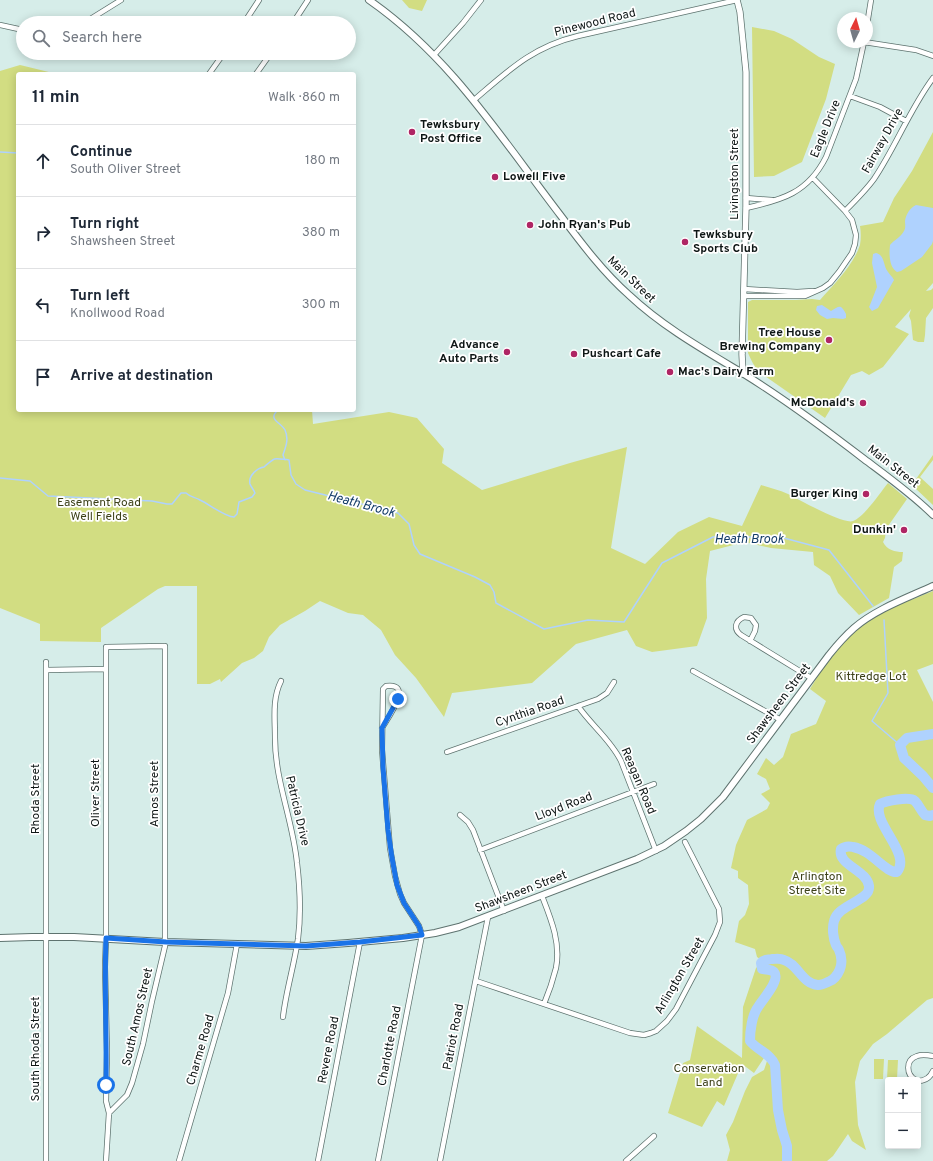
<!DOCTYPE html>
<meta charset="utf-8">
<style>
:root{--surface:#fff;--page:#f6f6f7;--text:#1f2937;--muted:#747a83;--line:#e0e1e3}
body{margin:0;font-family:Overpass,sans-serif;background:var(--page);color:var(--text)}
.controls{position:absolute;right:12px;bottom:12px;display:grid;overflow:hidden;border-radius:4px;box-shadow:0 2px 10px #0003}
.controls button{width:36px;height:36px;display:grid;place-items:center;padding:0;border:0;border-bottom:1px solid var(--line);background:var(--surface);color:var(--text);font:20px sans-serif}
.compass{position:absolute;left:837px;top:12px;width:36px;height:36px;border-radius:50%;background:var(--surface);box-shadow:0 2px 10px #0003;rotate:5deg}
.stop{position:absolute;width:12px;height:12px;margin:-9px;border:3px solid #1a73e8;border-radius:50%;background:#fff}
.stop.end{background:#1a73e8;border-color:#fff;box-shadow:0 1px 4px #0008}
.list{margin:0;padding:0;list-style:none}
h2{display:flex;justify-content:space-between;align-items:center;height:52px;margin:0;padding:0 16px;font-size:17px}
h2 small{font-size:13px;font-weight:400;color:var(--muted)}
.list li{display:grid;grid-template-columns:26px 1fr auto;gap:12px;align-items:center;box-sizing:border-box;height:72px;padding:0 16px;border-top:1px solid var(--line)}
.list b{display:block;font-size:15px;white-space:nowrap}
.list p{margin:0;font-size:13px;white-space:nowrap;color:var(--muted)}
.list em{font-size:13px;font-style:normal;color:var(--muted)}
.icon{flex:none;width:22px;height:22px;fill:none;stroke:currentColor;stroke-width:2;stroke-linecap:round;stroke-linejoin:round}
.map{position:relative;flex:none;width:933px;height:1161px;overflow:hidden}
.search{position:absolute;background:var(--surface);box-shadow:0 2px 10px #0003;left:16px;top:16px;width:340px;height:44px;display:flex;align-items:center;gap:10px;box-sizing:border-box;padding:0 14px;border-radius:22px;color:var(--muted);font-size:15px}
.panel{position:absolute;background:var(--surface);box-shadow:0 2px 10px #0003;left:16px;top:72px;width:340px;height:340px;border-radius:4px}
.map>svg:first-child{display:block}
.green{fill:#d2dd82}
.water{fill:#afd2fe}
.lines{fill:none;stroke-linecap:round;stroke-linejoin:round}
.stream{stroke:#afd2fe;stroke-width:1.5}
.river{stroke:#afd2fe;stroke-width:10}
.minor-casing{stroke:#5e736f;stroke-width:6}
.tertiary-casing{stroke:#5e736f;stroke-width:7}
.secondary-casing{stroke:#5e736f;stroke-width:8}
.minor{stroke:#fff;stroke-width:4.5}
.tertiary{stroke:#fff;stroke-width:5.5}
.secondary{stroke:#fff;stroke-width:6}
.route{stroke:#1a73e8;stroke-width:5}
.poi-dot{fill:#af2564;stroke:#fff;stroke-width:1.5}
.labels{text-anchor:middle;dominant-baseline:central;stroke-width:3.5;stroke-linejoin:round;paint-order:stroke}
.street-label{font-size:12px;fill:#0e1615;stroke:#fff}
.poi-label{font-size:12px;font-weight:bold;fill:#0e1615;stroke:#fff;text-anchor:start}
.park-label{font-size:12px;fill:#3d4119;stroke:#fff}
.water-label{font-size:13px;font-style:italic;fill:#143c68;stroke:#fff}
</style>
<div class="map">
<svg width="933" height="1161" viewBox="0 0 933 1161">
<rect width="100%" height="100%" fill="#d6ede9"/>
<path class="green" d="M402,0H427L422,11L409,8Z
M752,27L774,31L792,39L819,57L835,64L826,99L802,162L774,176L754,177Z
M20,65L57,74H18V410H312L313,424L389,412L417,418L444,449L442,463L482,490L570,463L627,447L611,548L645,564L678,532L709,517L742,526L761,485C770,488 779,490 788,494C798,499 844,525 853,521C864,517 880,493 888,483L907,499L886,529L885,538L883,542C887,550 895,552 903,552L902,561L894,567L889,598L859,615L838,593L830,576L814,565L813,552L771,548L745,542L710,551L706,579L707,618L697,646L652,652L636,646L627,630L576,644L532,683L452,693L444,717L416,678L395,655L381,630L363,615L348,613L320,601L305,611L280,625L269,637L263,651L254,658L242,663L221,682L220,679L210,684H197V586H165L158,589L101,628V642L40,641V624L0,608V71Z
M933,132V283L926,291L931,290L933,288V308L926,318L925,335L924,342H918L913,340L911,321L909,316L911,309L895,327L909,334L883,367L869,375L862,371L851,375L825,418L759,372C754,366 751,360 748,353V302L752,300H796L812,299L820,300C834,284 853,266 860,245C861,239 861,232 860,226L883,222L894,198L912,171Z
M933,455V460L920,477L933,489V505L914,487V483L916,479Z
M933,591V664L917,670L933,702V998L927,1000L887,1034L873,1044L860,1061L855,1082L858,1125L866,1150L852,1141L848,1134L833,1156L827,1161H727L730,1150L726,1135L733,1122L745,1091L752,1077L764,1070L767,1061L764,1058L754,1073L742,1064L724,1106L717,1101L702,1127L668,1113L683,1063L690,1060L697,1026L742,1058L743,1007L756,968L763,961L757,957L755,949L735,942L739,921L745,915L749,904L748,885L738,878V871L731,868L736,845L747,820L767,809L770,803L761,794L770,789L766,779L757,774L766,758L774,765L783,757L791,734L816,724L826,701L810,689L839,641L876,612L910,598L911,600Z
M874,1059H884L883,1079H874Z
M888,1060H898L897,1079H887Z"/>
<path class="water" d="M916,205L933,208V241L932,244L922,257L901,271L897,272C889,267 889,254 890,245C894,240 901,237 904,231C906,228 905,224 905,221C906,214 910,208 916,205Z
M876,253C885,255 883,266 888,272C890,275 892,276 894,280L878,308L872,311L869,307L870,305L877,287L872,263L873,254Z
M822,305L831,311C839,307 840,303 846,314V318L843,319L833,318L827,319L820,315L816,310L817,306Z"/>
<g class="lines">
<path class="stream" d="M0,152L18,153
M278,410C267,420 281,422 285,430C289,439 286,446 283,455L285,460
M0,478L30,481L48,496L152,501L167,504H172L181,493H186C190,497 195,497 200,500C209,504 225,517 234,517L237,514L239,502L252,497L255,493C254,490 251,487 250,484C248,476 257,468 264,467C276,457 272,458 289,460L291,475L296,484L305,490L398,513L409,524L414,545L420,554L475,577L490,585L494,592L496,603L544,629L588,620L624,622L662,563L713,537H780L829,550L873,606
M884,620L888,693L872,721L900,745"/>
<path class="river" d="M933,734L907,738L900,745L904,758L923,776L933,788
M787,1161V1146L782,1130L778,1110L775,1065C771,1054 757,1050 750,1041C750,1031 752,1015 758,1007C762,1000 781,980 774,972C771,969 766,970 762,969L761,963C764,959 768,960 772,959C776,959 780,958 784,960C798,964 802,984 818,985C823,985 828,982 832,980C841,973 844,961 839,950C837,945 838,950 836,945C833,938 832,928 834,921C838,904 871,901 869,886C867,870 837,865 841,849C845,846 849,846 853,847C872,850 885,873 897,872C912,853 871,823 880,804C886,801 909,796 915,801C919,805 921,811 925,815L930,816L933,815"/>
<defs>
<path id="minor" d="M84,23L121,0
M244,23L259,0
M293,23L308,0
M0,25L23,30
M867,25L871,0
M864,42L916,50L933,56
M434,55L463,23L481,0
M209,74L224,53
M256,74L271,53
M850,96L880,107L906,121
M474,100C508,71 532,47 578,36L737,0
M746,198L772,200
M746,208C782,200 808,193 826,157L856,79L864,42
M845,211C855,201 866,190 874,179C896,146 910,109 933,78
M744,289L797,292L813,291
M744,296H805L823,288L830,283L839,272L852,253L855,244L856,235L852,220L845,211L813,178
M750,641L755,631L756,625L751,618L744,617C735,621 733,629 741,635L811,678
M46,670L106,669
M693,671L781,720
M281,681C272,699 275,719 275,738C275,781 293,821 297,863C300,888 301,915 298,939C294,966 286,991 283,1017
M578,706C591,725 611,740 621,761L656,851
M447,752L598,699L607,693L614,682
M460,815L468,822L473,830L504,911
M480,850L654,784
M542,896C551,919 561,943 556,968C553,980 549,992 544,1004
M476,981L630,1033L644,1035L651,1033L656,1031L667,1021L676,1009L715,935L720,922L719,909L685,842
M916,1080C906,1075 905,1060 917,1056C922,1054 928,1055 933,1056
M918,1081C925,1081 930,1078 933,1071
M46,1161V662
M106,1161L109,1113L106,1101L107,1052L105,967L106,938V647L165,646V946L152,1001L143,1044L132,1083L127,1095L109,1113
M179,1161L228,993L237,944
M318,1161L360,942
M378,1161L422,935L419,926L404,903L400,894L395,876L390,848L382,750L383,689L386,686C415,682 387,719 382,728
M440,1161L488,917
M626,1161L654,1136"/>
<path id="tertiary" d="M737,0L740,12L746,72V207L742,354L743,374"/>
<path id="secondary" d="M369,0C451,57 501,138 561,216C582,244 603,272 629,295C663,327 704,350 744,374C786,400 825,429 864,459C888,477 912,494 933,515
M0,938L32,937H74L165,942L306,946L348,943L403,938L435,933L459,927L637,859L664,846L686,831L701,819L723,797L829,655C837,645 845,636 854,628C876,609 907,598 933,586"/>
</defs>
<use href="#minor" class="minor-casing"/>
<use href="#tertiary" class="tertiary-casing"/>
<use href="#secondary" class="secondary-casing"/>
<use href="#minor" class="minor"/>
<use href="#tertiary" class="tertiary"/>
<use href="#secondary" class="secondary"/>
</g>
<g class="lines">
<path class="route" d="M106,1085C107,1036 104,987 106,938L166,942L306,946L360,942L422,935L419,926L404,903L397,885L392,858L388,830L383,767L382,728L398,699"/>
</g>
<g class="poi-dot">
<circle cx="412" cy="132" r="4"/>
<circle cx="495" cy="177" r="4"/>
<circle cx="530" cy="225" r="4"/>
<circle cx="685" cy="242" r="4"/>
<circle cx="829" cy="340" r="4"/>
<circle cx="507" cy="352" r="4"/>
<circle cx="574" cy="354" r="4"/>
<circle cx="670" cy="372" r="4"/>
<circle cx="863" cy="403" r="4"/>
<circle cx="866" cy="494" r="4"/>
<circle cx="904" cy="530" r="4"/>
</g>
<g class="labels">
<g class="street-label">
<text transform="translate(595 23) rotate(-14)">Pinewood Road</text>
<text transform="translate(826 129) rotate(-68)">Eagle Drive</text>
<text transform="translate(883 141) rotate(-61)">Fairway Drive</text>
<text transform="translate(735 174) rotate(-90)">Livingston Street</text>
<text transform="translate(631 280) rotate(44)">Main Street</text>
<text transform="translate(893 467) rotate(38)">Main Street</text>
<text transform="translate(779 704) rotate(-53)">Shawsheen Street</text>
<text transform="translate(530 712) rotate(-19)">Cynthia Road</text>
<text transform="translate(638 781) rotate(67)">Reagan Road</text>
<text transform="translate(96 793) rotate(-90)">Oliver Street</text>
<text transform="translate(155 794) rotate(-90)">Amos Street</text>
<text transform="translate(36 799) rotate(-90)">Rhoda Street</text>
<text transform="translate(564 807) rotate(-21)">Lloyd Road</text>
<text transform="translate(297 811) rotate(77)">Patricia Drive</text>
<text transform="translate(521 892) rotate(-21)">Shawsheen Street</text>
<text transform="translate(680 976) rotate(-60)">Arlington Street</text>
<text transform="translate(138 1017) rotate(-77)">South Amos Street</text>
<text transform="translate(454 1037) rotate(-79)">Patriot Road</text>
<text transform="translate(390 1046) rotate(-79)">Charlotte Road</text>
<text transform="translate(36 1049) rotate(-90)">South Rhoda Street</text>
<text transform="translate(201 1050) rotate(-74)">Charme Road</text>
<text transform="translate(329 1050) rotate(-79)">Revere Road</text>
</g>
<g class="poi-label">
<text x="420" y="125">Tewksbury<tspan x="420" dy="14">Post Office</tspan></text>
<text x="503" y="177">Lowell Five</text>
<text x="538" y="225">John Ryan's Pub</text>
<text x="693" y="235">Tewksbury<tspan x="693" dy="14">Sports Club</tspan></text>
<text x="821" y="333" text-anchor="end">Tree House<tspan x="821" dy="14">Brewing Company</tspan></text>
<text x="499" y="345" text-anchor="end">Advance<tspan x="499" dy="14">Auto Parts</tspan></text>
<text x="582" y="354">Pushcart Cafe</text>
<text x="678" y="372">Mac's Dairy Farm</text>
<text x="855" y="403" text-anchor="end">McDonald's</text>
<text x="858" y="494" text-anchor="end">Burger King</text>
<text x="896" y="530" text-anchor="end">Dunkin'</text>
</g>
<g class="park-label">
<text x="99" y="503">Easement Road<tspan x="99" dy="14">Well Fields</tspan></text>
<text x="871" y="677">Kittredge Lot</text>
<text x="817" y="877">Arlington<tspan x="817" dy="14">Street Site</tspan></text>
<text x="709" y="1069">Conservation<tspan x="709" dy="14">Land</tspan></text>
</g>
<g class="water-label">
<text transform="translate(361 505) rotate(15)">Heath Brook</text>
<text x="749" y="540">Heath Brook</text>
</g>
</g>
</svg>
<div class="controls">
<button>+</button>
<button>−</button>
</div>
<svg class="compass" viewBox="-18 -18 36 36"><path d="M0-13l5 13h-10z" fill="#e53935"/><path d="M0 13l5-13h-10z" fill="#747a83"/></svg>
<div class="stop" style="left:106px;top:1085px"></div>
<div class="stop end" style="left:398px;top:699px"></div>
<div class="search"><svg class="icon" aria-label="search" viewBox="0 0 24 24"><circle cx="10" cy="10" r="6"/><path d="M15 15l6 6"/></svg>Search here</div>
<section class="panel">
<h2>11 min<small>Walk · 860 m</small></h2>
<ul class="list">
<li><svg class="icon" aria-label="ahead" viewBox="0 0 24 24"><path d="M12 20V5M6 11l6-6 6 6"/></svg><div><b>Continue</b><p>South Oliver Street</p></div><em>180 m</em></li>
<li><svg class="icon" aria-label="right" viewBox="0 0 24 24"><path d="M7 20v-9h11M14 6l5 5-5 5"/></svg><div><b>Turn right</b><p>Shawsheen Street</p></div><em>380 m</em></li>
<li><svg class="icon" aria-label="left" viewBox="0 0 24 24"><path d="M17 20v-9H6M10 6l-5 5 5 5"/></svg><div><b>Turn left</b><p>Knollwood Road</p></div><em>300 m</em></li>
<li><svg class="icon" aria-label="arrive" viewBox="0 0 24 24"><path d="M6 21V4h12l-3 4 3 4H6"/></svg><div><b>Arrive at destination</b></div></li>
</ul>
</section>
</div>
